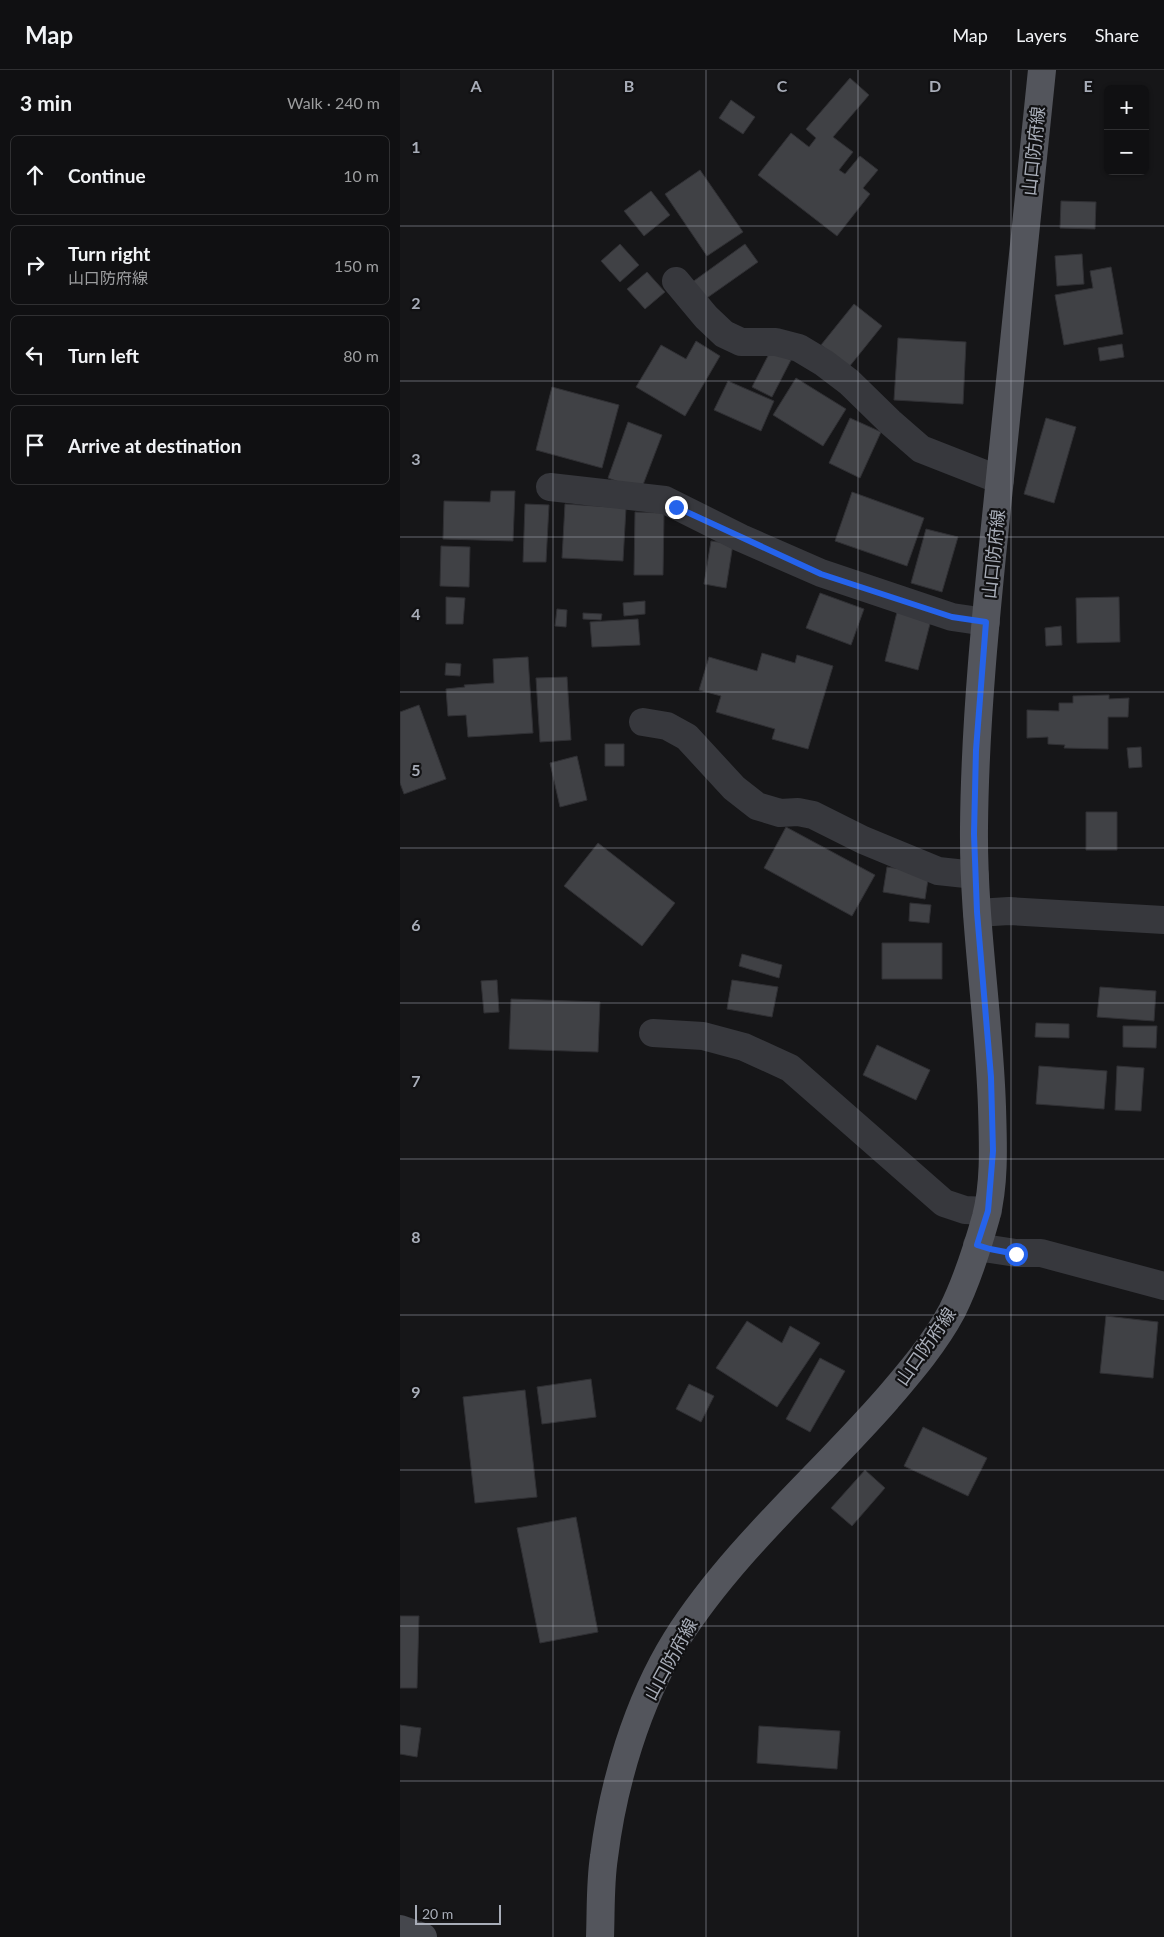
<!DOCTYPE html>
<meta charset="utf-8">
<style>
:root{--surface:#101012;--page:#1e1e20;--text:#f1f3f6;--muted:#9c9d9f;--line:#303032}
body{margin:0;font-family:Lato,"Noto Sans JP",sans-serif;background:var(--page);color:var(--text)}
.controls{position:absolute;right:15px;top:15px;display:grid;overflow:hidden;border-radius:8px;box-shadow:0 1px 4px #0004}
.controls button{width:45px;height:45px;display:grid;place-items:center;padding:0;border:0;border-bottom:1px solid var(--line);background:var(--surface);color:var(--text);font:25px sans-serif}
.scale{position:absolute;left:15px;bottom:12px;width:86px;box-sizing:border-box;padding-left:5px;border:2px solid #a8adb8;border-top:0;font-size:14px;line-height:18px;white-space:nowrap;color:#a8adb8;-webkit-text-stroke:4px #111113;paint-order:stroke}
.stop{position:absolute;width:15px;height:15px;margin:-11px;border:4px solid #2563eb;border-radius:50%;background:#fff}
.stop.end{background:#2563eb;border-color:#fff;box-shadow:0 1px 5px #0008}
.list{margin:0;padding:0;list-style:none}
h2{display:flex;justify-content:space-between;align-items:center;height:65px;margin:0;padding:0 20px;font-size:21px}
h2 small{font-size:16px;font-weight:400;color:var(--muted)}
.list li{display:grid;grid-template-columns:32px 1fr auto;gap:15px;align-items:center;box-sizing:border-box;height:80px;margin:0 10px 10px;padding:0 10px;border:1px solid var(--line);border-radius:8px}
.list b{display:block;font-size:19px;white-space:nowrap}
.list p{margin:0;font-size:16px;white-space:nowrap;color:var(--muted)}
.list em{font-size:16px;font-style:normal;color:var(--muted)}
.icon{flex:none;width:28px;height:28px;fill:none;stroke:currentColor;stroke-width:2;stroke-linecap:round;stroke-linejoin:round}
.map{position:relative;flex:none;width:764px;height:1867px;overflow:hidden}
header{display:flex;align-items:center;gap:30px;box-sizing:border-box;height:70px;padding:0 25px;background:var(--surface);border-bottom:1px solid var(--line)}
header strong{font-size:24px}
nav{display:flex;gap:28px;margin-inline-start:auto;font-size:18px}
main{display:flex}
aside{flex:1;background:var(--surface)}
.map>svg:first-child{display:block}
.building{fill:#404145;stroke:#303034}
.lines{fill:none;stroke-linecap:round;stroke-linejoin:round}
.street{stroke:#37383d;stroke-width:28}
.secondary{stroke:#45474d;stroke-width:28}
.primary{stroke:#53555c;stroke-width:28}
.route{stroke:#2563eb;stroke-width:6}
.grid{fill:none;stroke:#a8adb8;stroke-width:1;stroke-opacity:0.55}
.labels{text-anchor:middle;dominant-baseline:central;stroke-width:4.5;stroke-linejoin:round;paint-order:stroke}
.street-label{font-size:18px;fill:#a8adb8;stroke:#111113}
.grid-label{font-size:16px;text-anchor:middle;font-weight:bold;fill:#a8adb8;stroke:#111113;stroke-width:4.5;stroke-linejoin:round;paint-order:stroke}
</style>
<header>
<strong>Map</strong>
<nav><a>Map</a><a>Layers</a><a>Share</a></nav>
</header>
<main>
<aside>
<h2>3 min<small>Walk · 240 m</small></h2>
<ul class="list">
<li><svg class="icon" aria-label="ahead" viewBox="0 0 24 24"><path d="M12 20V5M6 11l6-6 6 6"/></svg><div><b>Continue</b></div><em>10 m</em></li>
<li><svg class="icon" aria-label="right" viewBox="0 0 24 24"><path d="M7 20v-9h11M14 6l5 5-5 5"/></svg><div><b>Turn right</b><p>山口防府線</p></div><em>150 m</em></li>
<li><svg class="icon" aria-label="left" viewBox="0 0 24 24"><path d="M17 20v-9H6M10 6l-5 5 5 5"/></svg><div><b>Turn left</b></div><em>80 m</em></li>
<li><svg class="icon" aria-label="arrive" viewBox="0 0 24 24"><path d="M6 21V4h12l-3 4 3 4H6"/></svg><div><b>Arrive at destination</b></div></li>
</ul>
</aside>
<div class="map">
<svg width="764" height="1867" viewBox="0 0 764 1867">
<rect width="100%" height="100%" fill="#161618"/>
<path class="building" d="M450,8L469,25L433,67L453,82L439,100L445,104L460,86L478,100L463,118L470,124L437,166L358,105L391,63L409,77L416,68L406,59Z
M331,30L355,47L343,64L319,48Z
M300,100L343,162L307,186L265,124Z
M251,121L270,145L244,166L224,141Z
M661,131L696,132L695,159L660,158Z
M220,174L239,195L220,212L201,191Z
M345,174L358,192L304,230L291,213Z
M682,184L684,214L657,216L655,186Z
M711,197L723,264L664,275L655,225L693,218L690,201Z
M247,202L265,222L245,239L227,219Z
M454,234L482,256L449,297L421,275Z
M498,268L566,272L563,334L494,330Z
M296,271L320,286L285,346L236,317L261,275L286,289Z
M722,274L724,287L700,291L698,278Z
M371,280L391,290L372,327L352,317Z
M396,308L446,339L423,376L373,345Z
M328,311L374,331L361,361L314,340Z
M152,317L219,335L202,398L136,380Z
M450,348L481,362L460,408L429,393Z
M646,348L676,357L654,433L624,424Z
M228,352L262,365L241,420L208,408Z
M91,421H115L113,471L43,469L44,431L90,432Z
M452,422L524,448L507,496L435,471Z
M125,434L149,435L146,492H123Z
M165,434L226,438L223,491L162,488Z
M235,442L264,443L263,505H234Z
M526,459L558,467L542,522L511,513Z
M311,471L333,474L326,518L304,514Z
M41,476L70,477L69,517L40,516Z
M420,523L464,539L451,575L406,558Z
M46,527L65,528L63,554H46Z
M719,527L720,572L677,573L676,528Z
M245,531V544L224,546L223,533Z
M157,539L167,540L166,557L155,556Z
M497,542L531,550L518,600L485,591Z
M183,543L202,544L201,550L183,549Z
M238,549L240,575L192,577L190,552Z
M661,556L662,575L646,576L645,558Z
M362,583L395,593L397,585L433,596L408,679L372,669L375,659L316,642L321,626L299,620L309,587L357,601Z
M128,587L133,663L68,667L66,645L48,646L46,619L65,617L64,615L94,613L93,589Z
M46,593L61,594L60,606L45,605Z
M167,607L171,670L140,672L136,608Z
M709,625V629L729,628L728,647H708V679L664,678L665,675L648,674V667L627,668V640L659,641V633H673V626Z
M19,635L46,709L4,724L0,713V642Z
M205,674H224V696H205Z
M741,677L742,697L729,698L727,678Z
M177,686L187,730L160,737L150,693Z
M686,742H717V780H686Z
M386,757L475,805L452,846L364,798Z
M198,773L275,833L242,876L164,816Z
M487,797L529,803L525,829L483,822Z
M510,833L531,835L529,853L509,851Z
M482,873H542V909H482Z
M342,884L382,895L379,908L339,896Z
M97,910L99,942L84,943L81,911Z
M332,910L378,917L372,947L327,939Z
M700,917L756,921L754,951L697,947Z
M111,929L200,932L198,982L109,979Z
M636,953L669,954V968L635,967Z
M723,956H757L756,978L723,977Z
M477,975L530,1000L516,1030L463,1005Z
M639,996L707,1001L704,1039L636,1034Z
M717,996L744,998L741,1041L715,1040Z
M706,1246L758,1252L753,1308L700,1303Z
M347,1251L382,1273L390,1256L420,1273L377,1337L316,1298Z
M420,1288L445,1301L410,1362L386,1349Z
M191,1309L196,1347L142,1354L137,1317Z
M289,1314L314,1326L301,1352L276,1339Z
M125,1320L137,1427L75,1433L63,1327Z
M523,1357L587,1388L568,1426L504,1396Z
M465,1400L485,1418L452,1456L431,1438Z
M176,1447L198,1562L140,1573L117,1458Z
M0,1546H19L17,1618H0Z
M0,1655L21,1658L17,1687L0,1684Z
M359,1656L440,1661L437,1699L357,1693Z"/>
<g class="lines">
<path class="street" d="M276,211L306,247L324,264L341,272H376L399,278L424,293L449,312L490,352L521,379L600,410
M150,417L265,430L341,468L421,503L552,547L586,552
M243,652L267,656L287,667L334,718L357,736L380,743L398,742L413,745L463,770L538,801L575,805
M577,843L609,841L764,850
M253,963L303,966L344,977L390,998L544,1133L565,1140L588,1141
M577,1175L590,1179L616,1183H641L764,1216"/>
<path class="secondary" d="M0,1859L23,1867"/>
<path class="primary" d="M200,1867C201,1840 200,1813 204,1787C213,1714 237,1633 276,1570C333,1480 417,1409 487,1329C510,1302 535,1273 552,1241C567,1211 577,1179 586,1147C595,1112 593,1073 592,1037C589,944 573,851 574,758C575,641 588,524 600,408C614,272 628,136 642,0"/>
</g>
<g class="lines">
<path class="route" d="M276,437L421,504L552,547L586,552L576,680L574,764L577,842L591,1007L593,1081L588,1141L577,1175L590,1179L616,1184"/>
</g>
<path class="grid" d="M153,0V1867M306,0V1867M458,0V1867M611,0V1867M0,156H764M0,311H764M0,467H764M0,622H764M0,778H764M0,933H764M0,1089H764M0,1245H764M0,1400H764M0,1556H764M0,1711H764"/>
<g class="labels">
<g class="street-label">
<text transform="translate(633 81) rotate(-84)">山口防府線</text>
<text transform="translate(593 484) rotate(-84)">山口防府線</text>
<text transform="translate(525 1276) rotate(-55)">山口防府線</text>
<text transform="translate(270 1589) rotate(-61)">山口防府線</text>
</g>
</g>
<g class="grid-label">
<text x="76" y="22">A</text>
<text x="229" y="22">B</text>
<text x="382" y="22">C</text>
<text x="535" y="22">D</text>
<text x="688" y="22">E</text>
<text x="16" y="83">1</text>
<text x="16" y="239">2</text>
<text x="16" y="395">3</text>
<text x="16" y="550">4</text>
<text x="16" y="706">5</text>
<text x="16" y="861">6</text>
<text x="16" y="1017">7</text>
<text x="16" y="1173">8</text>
<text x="16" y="1328">9</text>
</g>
</svg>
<div class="controls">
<button>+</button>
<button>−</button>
</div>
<div class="scale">20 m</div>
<div class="stop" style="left:616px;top:1184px"></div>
<div class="stop end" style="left:276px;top:437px"></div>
</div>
</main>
